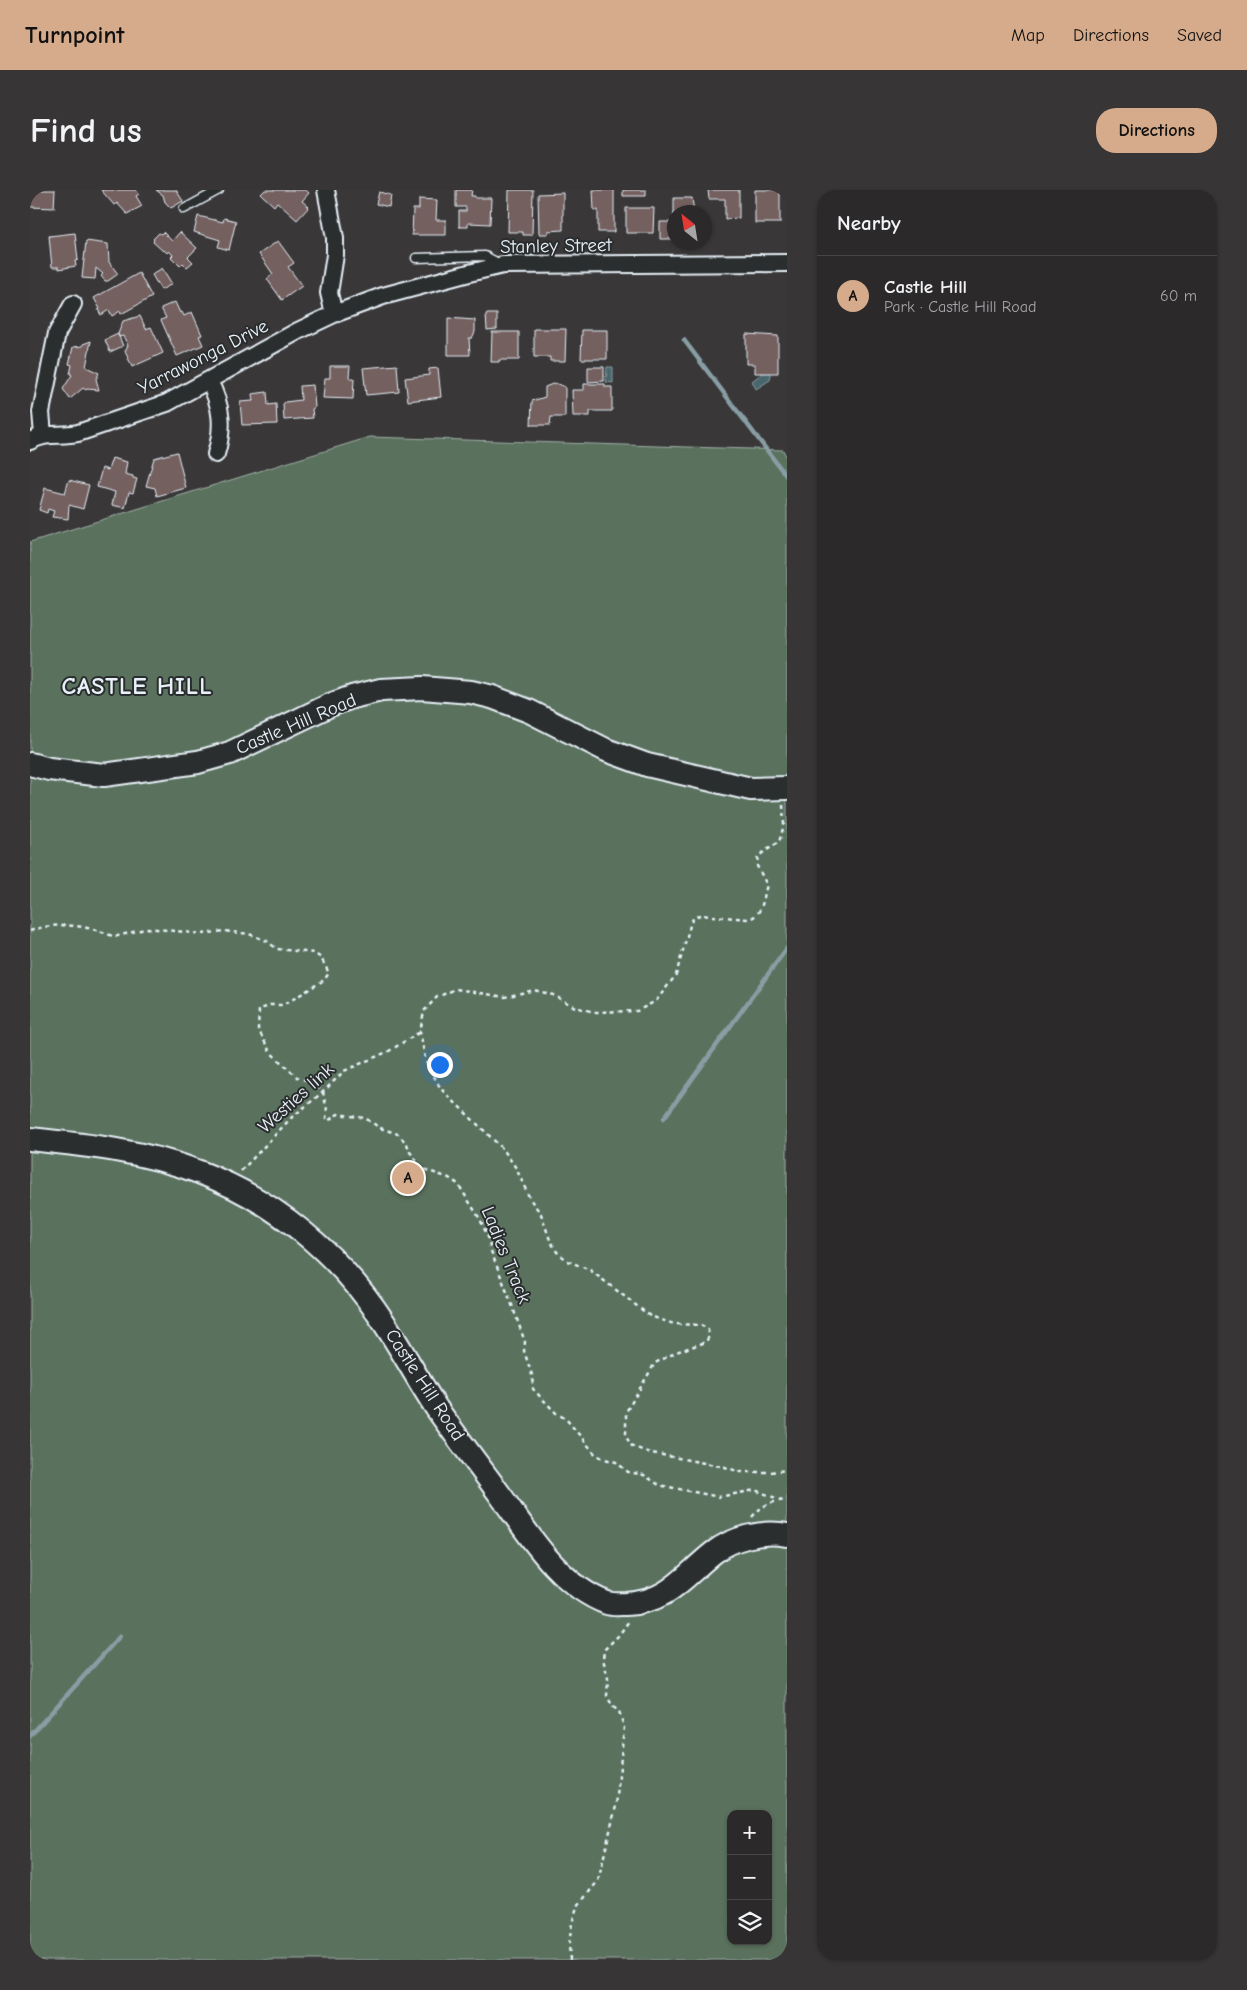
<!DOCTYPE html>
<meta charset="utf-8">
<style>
:root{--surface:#2b292a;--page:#373536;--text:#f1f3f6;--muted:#a6a6a8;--line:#474547;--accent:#d6ab8b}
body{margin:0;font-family:"Comic Neue",sans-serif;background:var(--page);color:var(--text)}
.controls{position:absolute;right:15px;bottom:15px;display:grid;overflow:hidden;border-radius:10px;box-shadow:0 1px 4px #0004}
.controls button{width:45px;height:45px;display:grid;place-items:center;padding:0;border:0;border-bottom:1px solid var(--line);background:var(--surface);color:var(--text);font:25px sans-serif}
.compass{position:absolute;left:637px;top:15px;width:45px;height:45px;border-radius:50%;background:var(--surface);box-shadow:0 1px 4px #0004;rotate:330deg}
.you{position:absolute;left:409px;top:874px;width:18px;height:18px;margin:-12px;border:4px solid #fff;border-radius:50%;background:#1a73e8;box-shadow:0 0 0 8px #1a73e833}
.badge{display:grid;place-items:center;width:32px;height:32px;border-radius:50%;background:var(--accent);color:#111;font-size:16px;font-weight:700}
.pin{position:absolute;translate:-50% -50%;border:2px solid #fff;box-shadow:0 1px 5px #0006}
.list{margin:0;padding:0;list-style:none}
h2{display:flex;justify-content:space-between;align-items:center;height:65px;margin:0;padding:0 20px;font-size:21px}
h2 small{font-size:16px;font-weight:400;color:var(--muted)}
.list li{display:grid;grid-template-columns:32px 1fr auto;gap:15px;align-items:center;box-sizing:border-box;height:80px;padding:0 20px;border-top:1px solid var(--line)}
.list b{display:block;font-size:19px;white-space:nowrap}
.list p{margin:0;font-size:16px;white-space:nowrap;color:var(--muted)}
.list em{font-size:16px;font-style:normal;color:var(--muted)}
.icon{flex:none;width:28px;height:28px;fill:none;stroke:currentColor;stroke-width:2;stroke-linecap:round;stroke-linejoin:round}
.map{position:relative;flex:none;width:757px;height:1770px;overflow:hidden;border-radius:20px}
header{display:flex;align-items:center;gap:30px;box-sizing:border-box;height:70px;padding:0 25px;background:var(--accent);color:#111}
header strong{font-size:24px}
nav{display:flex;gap:28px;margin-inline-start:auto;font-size:18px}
.intro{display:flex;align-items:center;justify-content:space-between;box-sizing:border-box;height:120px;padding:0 30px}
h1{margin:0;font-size:35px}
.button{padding:12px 22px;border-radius:20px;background:var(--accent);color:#111;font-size:18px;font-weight:700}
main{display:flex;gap:30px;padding:0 30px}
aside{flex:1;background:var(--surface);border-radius:20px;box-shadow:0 1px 4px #0004}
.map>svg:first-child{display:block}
.green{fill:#5a715d;stroke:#a1b1aa;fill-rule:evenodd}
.water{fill:#48666c;stroke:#889ea4}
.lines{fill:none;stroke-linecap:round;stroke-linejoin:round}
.stream{stroke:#889ea4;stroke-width:4.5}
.building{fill:#746161;stroke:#e8f1f8}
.service-casing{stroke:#e8f1f8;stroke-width:11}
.minor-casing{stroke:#e8f1f8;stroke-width:20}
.secondary-casing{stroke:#e8f1f8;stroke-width:26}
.path{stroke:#e8f1f8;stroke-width:2.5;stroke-dasharray:4 4;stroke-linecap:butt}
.service{stroke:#2a2d2e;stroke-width:8}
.minor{stroke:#2a2d2e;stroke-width:16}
.secondary{stroke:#2a2d2e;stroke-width:22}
.labels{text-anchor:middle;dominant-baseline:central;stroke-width:4;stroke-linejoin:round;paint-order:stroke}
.street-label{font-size:19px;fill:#e8f1f8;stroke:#2a2d2e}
.district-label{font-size:24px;font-weight:bold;letter-spacing:1px;fill:#e8f1f8;stroke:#2a2d2e}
</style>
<header>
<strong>Turnpoint</strong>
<nav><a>Map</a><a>Directions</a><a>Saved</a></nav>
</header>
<div class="intro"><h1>Find us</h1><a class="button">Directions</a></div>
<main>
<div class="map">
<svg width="757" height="1770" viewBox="0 0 757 1770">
<rect width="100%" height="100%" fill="#393738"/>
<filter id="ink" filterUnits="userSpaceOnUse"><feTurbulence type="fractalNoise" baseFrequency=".02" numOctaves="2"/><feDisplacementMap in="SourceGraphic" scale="10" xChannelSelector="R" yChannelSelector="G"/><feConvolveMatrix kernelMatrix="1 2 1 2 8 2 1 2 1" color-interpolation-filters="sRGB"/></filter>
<g filter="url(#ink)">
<path class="green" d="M340,247L753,260L757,268V1770H0V352ZM701,1624H738V1751H701Z"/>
<path class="water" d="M577,177H583V193L576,192Z
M742,181L740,190L726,199L722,191L734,182Z"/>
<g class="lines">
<path class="stream" d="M654,150L757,287
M634,928L757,758
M0,1546L90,1446"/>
</g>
<path class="building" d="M0,0H25L24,18L0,17Z
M71,0H106L109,4L106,6L112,16L97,24L87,13L84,15Z
M126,0H146L153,11L141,18L135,12L133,5Z
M235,0H276L279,3L272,11L279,17L267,30L247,12L244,16L231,4Z
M426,0H442L441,6H445V8H461L460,34L438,33V37H429V21H436V17H426Z
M479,0H503L502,45H493V42H478Z
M563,0H584V42H568V20H564Z
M593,0H616V6H593Z
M678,0H709V28L695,29V9H679Z
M725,0H750V33H725Z
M349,2L361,5L359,17L346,14Z
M533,3V40L518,41V44H509L508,4Z
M644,8H662L664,22H644V49H630V32H644Z
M389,9L407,10L406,30H416V45H382L383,19H389Z
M596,18H624L623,43H596Z
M168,26L193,32L194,28L206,31L199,60L188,57L190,50L164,42Z
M133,42L142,51L150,42L167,58L158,67L163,72L157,77L153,73L150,76L141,67L143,65L139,61L137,63L134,60L133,61L123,52L124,50L123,49L129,43L131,44Z
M45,43L48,70L45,71L46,76L29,79V77H22L19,46Z
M56,51L78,54L79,72L88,84L78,91H75L71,86L73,84L66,78L65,89L52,88Z
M248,51L264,73L258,77L272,96L252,110L237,89L243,84L229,64Z
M132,78L142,94L131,100L122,85Z
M109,83L122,107L91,124L90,121L82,126L79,120L71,125L68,120L70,119L64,108Z
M145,112L150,123L152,122L154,126L162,122L172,145L169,146L173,155L147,166L131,130L136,128L131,118Z
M456,124H467V139L457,140Z
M110,126L116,139L121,137L133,163L102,177L95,161L98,155L93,146L89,147L88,144L93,131Z
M418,128L445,130V142L442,148H439L440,165H418Z
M504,139H536L535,171H520V167H504Z
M552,140H577V169H551Z
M462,142H489V170H469V172H461Z
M88,144L93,156L80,162L75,150Z
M716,144L748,146V183H725V174H716Z
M61,151L56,177L69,183L66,189L69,200L57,199L56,200L53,198L40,209L33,199L42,185L40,184L42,175L39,174L43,157L53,156V154Z
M367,175L369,202L336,205L333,178Z
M300,176H320L319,186L320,189H324L323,209L293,208L295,188H300Z
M558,177H574V191L558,192Z
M408,178L411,207L378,211L375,188L399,185V179Z
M525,193L535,197V227H521L520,235H501L502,211L515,207V197Z
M554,194H575V197H582V221H560V226H543L542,200H554Z
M283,195L285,217L282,219L283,228L254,230L253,214L255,212L271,210L270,196Z
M237,202L238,215L246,214L247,234L212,235L210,212L223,211L222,204Z
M147,262L156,298L127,306L125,298L116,296L124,268Z
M82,268L97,272L95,284L103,286V288L107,289L103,303L99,302L95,318L82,315L85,302L67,297L72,278L78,280Z
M39,290L59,295L53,319L39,315L38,329L22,327L24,321L18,319L17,323L9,320L15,298L35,303Z"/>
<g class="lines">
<defs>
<path id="service" d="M154,19L189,0
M386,68L455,66L470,74"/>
<path id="minor" d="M296,0L305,48V65L299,103L304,124
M179,191C192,216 194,237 186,264
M13,245L11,222L27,143L43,114
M0,251C18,241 30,247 48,243L137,213L268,141L304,124L353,106L439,83L473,75L757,73"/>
<path id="secondary" d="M0,574L19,579L74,585L168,572L200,563L300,515L322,507L351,500L392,498L441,502L462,507L499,521L576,560L617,575L721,599L757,598
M0,949C57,955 114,961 169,982C244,1010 309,1064 353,1131C372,1160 388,1190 407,1219C428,1249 450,1277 471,1306C500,1346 529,1395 577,1413C583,1415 590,1414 596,1414C638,1412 653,1387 683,1363C702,1348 733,1340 757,1345"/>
</defs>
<use href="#service" class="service-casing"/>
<use href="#minor" class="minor-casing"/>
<use href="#secondary" class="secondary-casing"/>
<path class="path" d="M753,615L754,635L749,652L728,666L727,676L737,695C733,708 733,726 718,729L670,725L664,727L661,732L646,785L626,811L607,821L564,822L545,817L523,805L504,800L475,807L426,799L407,807L394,821L390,842L396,872L411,899L473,959L486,978L500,1009L511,1024L520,1050L527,1062L538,1071L560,1080L620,1126L644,1134L671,1135L678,1140L679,1146L676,1152L649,1161L625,1173L596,1222V1247L602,1256L617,1262L695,1277L710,1282H740L757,1280
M0,741C25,731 60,735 84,747L118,738L172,744L194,741L219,744L237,751L247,759L284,763L291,768L299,783L294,790L260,811L252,815H240L229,820L228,839L240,862L267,887L284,893L293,902L297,920L296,928L298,931L308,924L335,928L350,938L368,944L377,954L380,962L393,979L419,988L428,994L450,1029L458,1047L461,1061L482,1115L495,1152L494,1161L502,1185L503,1199L526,1223L536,1229L566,1265L575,1269L586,1272L598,1282L614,1285L629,1295L689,1307L725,1300L751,1310
M211,981L261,928L293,902L314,881L359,861L390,842
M722,1327C732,1315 742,1311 757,1310
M540,1770L539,1754L542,1733L547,1717L568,1691L586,1616L594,1537L589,1521L583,1517L577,1506L578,1488L573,1469L574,1460L589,1445L599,1431"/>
<use href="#service" class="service"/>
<use href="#minor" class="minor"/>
<use href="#secondary" class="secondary"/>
</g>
</g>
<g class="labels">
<g class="street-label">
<text transform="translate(526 56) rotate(-1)">Stanley Street</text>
<text transform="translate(173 167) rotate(-27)">Yarrawonga Drive</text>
<text transform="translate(266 534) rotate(-23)">Castle Hill Road</text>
<text transform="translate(266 908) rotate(-42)">Westies link</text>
<text transform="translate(476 1065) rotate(68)">Ladies Track</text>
<text transform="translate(395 1195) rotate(57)">Castle Hill Road</text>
</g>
<g class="district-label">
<text x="107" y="496">CASTLE HILL</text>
</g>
</g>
</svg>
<div class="controls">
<button>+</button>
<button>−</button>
<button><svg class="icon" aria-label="layers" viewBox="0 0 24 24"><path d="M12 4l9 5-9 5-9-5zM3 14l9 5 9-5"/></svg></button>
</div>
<svg class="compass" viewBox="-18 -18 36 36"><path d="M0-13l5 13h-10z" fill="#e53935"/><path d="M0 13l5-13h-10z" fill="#a6a6a8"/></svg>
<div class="you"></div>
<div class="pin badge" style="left:378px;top:988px">A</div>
</div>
<aside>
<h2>Nearby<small></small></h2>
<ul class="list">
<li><span class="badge">A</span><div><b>Castle Hill</b><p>Park · Castle Hill Road</p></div><em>60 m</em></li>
</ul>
</aside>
</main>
